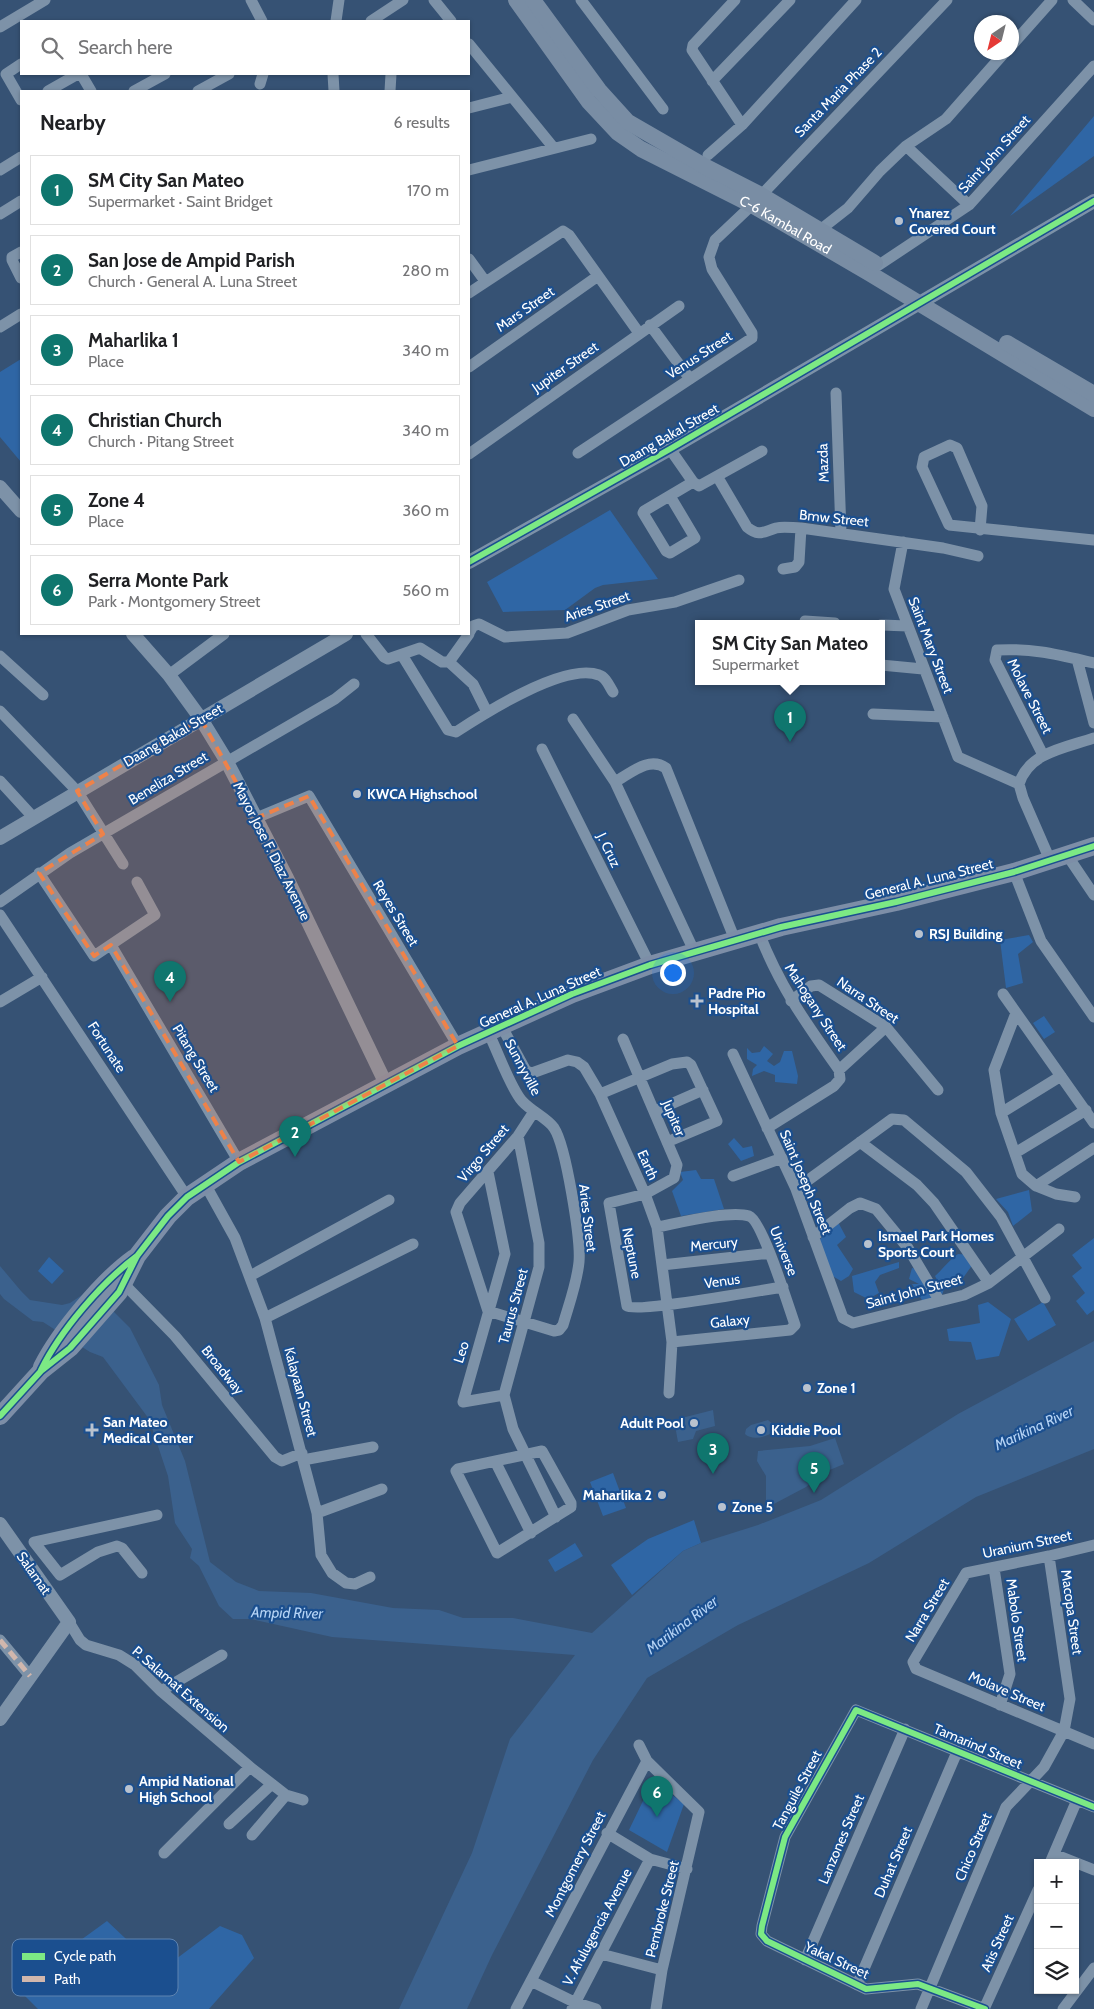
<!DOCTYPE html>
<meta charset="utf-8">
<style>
:root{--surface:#fff;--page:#f6f6f6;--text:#202124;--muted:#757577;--line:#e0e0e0;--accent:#0f766e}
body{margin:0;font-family:Cabin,sans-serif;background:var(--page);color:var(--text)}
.controls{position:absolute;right:15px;bottom:15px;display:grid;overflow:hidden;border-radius:0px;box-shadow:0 1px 4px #0004}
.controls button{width:45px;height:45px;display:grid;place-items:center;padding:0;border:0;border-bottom:1px solid var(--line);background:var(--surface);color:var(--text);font:25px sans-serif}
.compass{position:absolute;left:974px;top:15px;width:45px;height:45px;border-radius:50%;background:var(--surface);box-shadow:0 1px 4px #0004;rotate:215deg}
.you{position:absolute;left:672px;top:972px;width:18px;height:18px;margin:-12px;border:4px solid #fff;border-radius:50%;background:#1a73e8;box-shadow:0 0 0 8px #1a73e833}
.badge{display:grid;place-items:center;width:32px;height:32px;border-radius:50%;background:var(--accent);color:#fff;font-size:16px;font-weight:700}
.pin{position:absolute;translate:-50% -41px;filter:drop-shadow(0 1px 2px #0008)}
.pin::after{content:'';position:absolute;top:26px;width:18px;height:15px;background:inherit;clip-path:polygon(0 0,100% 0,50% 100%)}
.popup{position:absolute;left:695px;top:620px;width:190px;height:65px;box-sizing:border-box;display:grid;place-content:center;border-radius:0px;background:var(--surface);filter:drop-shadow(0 1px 4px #0005);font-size:16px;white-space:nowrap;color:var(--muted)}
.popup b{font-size:19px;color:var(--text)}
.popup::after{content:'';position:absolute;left:50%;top:100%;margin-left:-10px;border:10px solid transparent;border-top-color:var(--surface)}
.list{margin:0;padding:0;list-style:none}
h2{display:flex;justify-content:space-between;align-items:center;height:65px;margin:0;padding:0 20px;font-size:21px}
h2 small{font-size:16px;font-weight:400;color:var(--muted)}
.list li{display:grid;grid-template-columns:32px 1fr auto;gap:15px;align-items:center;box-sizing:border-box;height:70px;margin:0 10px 10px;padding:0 10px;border:1px solid var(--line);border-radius:0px}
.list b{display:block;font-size:19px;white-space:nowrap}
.list p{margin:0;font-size:16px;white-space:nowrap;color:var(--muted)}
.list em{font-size:16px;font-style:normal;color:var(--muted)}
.icon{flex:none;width:28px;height:28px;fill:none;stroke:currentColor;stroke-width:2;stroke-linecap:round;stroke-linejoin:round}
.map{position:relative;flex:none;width:1094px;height:2009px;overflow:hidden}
.search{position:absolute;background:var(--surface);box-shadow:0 1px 4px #0004;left:20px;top:20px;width:450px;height:55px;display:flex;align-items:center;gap:12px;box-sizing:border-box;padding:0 18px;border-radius:0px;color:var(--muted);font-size:19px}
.panel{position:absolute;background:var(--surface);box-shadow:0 1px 4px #0004;left:20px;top:90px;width:450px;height:545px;border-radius:0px}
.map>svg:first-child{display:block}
.green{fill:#2f66a5}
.water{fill:#3b618d}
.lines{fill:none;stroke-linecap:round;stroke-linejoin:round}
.minor{stroke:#7d92a8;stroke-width:11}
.tertiary{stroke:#7d92a8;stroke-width:14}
.secondary{stroke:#798da4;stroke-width:16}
.primary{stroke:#7d8ea7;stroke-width:18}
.quiet{stroke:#d1b7ad;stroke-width:5;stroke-dasharray:10 5;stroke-linecap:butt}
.cycleway-casing{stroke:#1b4f8f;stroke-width:9}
.cycleway{stroke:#7ce984;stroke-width:6}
.marked{fill:#ee8249;fill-opacity:0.2;stroke:#ee8249;stroke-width:4;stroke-dasharray:10 6;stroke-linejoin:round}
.poi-dot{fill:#b9c2ce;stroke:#1b4f8f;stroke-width:2}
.labels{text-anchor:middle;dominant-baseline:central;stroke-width:4.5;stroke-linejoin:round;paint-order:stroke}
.street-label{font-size:14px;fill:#fff;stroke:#1b4f8f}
.poi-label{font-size:14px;font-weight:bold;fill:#fff;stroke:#1b4f8f;text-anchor:start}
.water-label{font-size:15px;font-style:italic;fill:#b5d3f5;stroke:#1b4f8f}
.key{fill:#1b4f8f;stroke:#5f84b1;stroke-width:1}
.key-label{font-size:14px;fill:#fff}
</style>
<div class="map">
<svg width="1094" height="2009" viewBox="0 0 1094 2009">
<rect width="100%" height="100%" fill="#365274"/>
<path class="green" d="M1094,116V156L1010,216Z
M21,359V462L0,437V372Z
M610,510L658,579L603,585L595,588L565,610L503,612L487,582Z
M1029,935L1033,942L1018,954L1023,983L1006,988L1000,940Z
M1044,1016L1055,1032L1044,1039L1033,1023Z
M764,1046L773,1054L767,1061L774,1066L780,1062L784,1051H792L798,1076L797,1084L775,1082V1075L764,1071L752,1076L753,1069L757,1065L747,1059V1048L752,1053L760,1052Z
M734,1138L743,1148L752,1146L754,1156L741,1161L728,1144Z
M696,1170L701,1179H714L724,1209L681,1216L672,1191L683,1180L680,1172Z
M1029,1190L1032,1211L1013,1226L1008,1212L996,1199Z
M838,1222L846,1237L837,1245L853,1269L849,1276L841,1281L829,1274L817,1242Z
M1094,1238V1310L1087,1315L1076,1301L1085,1293L1072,1276L1082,1268L1072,1255Z
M958,1254L970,1255L973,1264L963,1278L945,1286L939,1304L932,1309L925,1305L912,1284H919L909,1279L912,1268L923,1270L933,1284L938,1282L935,1276C944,1268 949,1260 958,1254Z
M49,1257L64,1271L52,1284L38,1271Z
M899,1262V1268L880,1275L875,1282L879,1293L868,1299L854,1292L852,1276Z
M988,1302L1011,1319L999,1356L976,1360L971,1342L949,1341L947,1329L980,1323L978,1305Z
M1043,1302L1056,1325L1028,1341L1014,1319Z
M613,1473L626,1508L603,1516L590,1482Z
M694,1520L701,1543L683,1551L632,1595L611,1565L648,1539Z
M575,1543L583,1556L555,1572L548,1560Z
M653,1780L684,1804L667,1852L629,1830Z
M107,1921L160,1971L220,1926L242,1935L254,1958L209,2009H38L16,1987Z"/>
<path class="water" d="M0,1266L21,1291L30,1300L62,1305L70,1303L91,1289L130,1328L159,1385L162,1405L185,1461L210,1562L236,1582L259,1591L311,1593L393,1608L439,1610L463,1618H513L592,1633L683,1551L701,1543L758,1525L821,1500L958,1414L1094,1341V1449L976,1497L869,1563L738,1625L647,1678L593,1760L492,1955L467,2009H399L472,1853L510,1739L575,1655L332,1637L251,1619H233L219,1606L199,1566L190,1558L192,1549L175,1523L168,1476L149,1419L103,1357L90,1352L43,1322L33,1321L4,1299L0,1294Z
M713,1410L715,1426L696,1431L693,1439L678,1442L674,1420Z
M768,1420L775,1426V1430C769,1437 752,1441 745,1434L746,1429L751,1425Z
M835,1438L844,1464L825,1472L806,1487L770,1506L766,1505V1476L757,1461L758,1451L810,1446Z"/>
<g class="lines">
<path class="minor" d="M251,0L262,21
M434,0L451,21
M581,0L663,109
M735,0L693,45L692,50L742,125
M1073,0L1094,20
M336,21L339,0
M371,21L403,0
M0,27L45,0
M469,44L553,147
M1012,45L1052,0
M21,64L6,74L21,100
M81,74L91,91
M333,74L334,91
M712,81L790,0
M260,84L263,74
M48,91L78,74
M134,91L165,74
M198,91L229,74
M390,91L391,74
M469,108L512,97
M906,146L969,205
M708,155L742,125L856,0
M0,170L21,157
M469,170L591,139
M0,214L21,201
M820,230L848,208L880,171L906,146L946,119L1005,52
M21,252L12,257V260L21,278
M469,259L485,281
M879,265L969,205L1094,66
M469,293L563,231L569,235L639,333
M650,325L690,379
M0,327L21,314
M469,367L598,276
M836,393L841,532
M670,449L693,482L699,486L762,451
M578,453L752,338V333L712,269L709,257L715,240L752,205L947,0
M469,454L679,306
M717,476L747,527C759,537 763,532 776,528C784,526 793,528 801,528L943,548L978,556
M670,496L695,538L670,553L666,551L643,513L644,511L693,482
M980,530L982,506L957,448L950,445L924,457L922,467L949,525L1094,540
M903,542L894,589L958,757L1019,784
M783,569L795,567L799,562L801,528
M805,621L835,623
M881,625L908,626
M469,633L473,626L479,624L505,637L567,633L628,610L675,602L739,580
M366,634L384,657L388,659L420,648L442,662H449L469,634
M402,655L448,730L456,732C485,713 565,662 599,675C606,677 609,686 613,692
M0,656L43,695
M1077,659L1094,723
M449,662L473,684L487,712
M881,665L923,669
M169,675L224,634
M0,711L77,791L123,864
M873,714L943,717
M573,719L615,782L695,953
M542,749L650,965
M1043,755L995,660L997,650C1034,648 1059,655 1094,663
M0,781L33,817
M615,782C631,773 649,756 666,768L735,940
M1019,784C1029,752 1065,748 1094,738
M1019,784L1023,798L1050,860
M256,818L309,796L458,1046
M1067,855L1094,895
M1014,872L1041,941L1094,1017
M39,873L94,956L155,915L137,882
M0,902L70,853L335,699L354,684
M0,915L187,1197
M759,933C780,987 806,1023 839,1070
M111,945L239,1162
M1003,994L1094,1123
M791,1001L811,986L819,985L886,1027L938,1090
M0,1002L42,977
M1016,1013L994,1070L1001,1113L1022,1174L1036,1186L1094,1148
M502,1027L526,1071L532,1073L568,1060L577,1062L584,1067L600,1094L645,1194L657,1227L672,1342L669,1393
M623,1039L677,1165L674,1178L645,1194L609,1203L627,1306C636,1313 762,1290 783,1287
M733,1054L796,1189L843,1318L853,1323L964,1295L989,1283L1059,1229
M839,1070L886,1027
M600,1094L672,1064L687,1062L691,1065L717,1121L667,1142
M655,1111L703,1090
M1001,1113L1061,1076
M767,1128L834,1086L840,1079L839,1070
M860,1142L917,1185L934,1203L989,1283
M1015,1153L1086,1110
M488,1172L505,1254L463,1402L504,1395
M733,1176L782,1158
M205,1184L235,1238L265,1318L317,1513L321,1555L332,1573L346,1583L355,1584L370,1577
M1036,1186L1056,1194L1075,1197
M796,1189L892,1119L904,1120L966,1172L1001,1217L1045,1298
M657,1227C678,1223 730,1210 749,1216C762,1220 789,1308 795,1325L790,1330L672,1342
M813,1237L850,1208L860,1203L876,1209L908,1248L939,1300
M662,1265L770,1253
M250,1276L389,1200
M124,1284L175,1336L275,1457L282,1461L302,1453
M488,1311L554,1331L559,1330L563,1325C569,1304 577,1283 579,1262C581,1240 566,1146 554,1128C547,1118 532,1112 522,1101C510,1087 498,1052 489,1034
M488,1311L456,1212L460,1203L518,1136L533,1113
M265,1318L413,1244
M504,1395L539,1267V1243L518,1136
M504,1395L513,1429L556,1517
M542,1451L571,1503V1507L497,1553L456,1471L458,1469Z
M303,1460L373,1447
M495,1461L531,1533
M317,1513L382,1489
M1094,1545L1049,1556L966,1573L913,1662L916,1669L1094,1744
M994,1568L1010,1674L1000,1705
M142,1573L122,1548L117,1546L98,1552L60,1575L34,1542L157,1515
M69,1622L80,1640L86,1645L119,1655L135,1665L161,1691L250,1767L286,1795L303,1800
M0,1640L30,1676
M161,1691L222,1655
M639,1745L647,1761L699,1812L662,1970L656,2009
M229,1824L272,1784
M607,1833L650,1859L687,1869
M252,1835L286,1795
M164,1853L250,1767
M1054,1854L1094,1870
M1050,1863L1077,1800
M601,1954L662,1970
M805,1960L905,1729
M531,1981L574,2002L596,2009
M857,1985L957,1752
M516,2009L647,1761
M572,2009L650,1859
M921,2009L1006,1807L1044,1767L1064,1731L1070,1699L1049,1556
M984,2009L1038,1890
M985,2009L918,1984L866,1989L767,1941L761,1934L762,1926L785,1837L856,1710L1094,1807
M1063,2009L1094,1968"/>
<path class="tertiary" d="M0,487L21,511
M469,562L670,449L1094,201
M133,634L169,675L201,719L226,760L287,878L386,1084
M0,838L346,634
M0,1524L69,1622L0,1719"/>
<g class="secondary">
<path id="s1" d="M516,0L589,102L618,133L641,149L752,205L869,273L1094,409"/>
<path d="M533,0L599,90L628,122L706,167L761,195L875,263"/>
<path d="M1007,343L1094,394"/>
</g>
<path class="primary" d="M42,1367C59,1333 103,1280 134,1258
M0,1416L41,1371L70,1348L119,1292L137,1256L168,1216L187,1197L239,1162L458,1046L572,994L650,965L781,927L896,902L1014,872L1094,846"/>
<path class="quiet" d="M0,1640L30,1676"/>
<defs>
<path id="cycleway" d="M469,562L670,449L1094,201
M41,1370C60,1331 102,1282 137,1256
M0,1416L41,1371L70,1348L119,1292L137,1256L168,1216L187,1197L239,1162L458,1046L572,994L650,965L781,927L896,902L1014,872L1094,846
M985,2009L918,1984L866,1989L767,1941L761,1934L762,1926L785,1837L856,1710L1094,1807"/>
</defs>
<use href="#cycleway" class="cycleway-casing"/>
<use href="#cycleway" class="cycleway"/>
</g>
<path class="marked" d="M201,719L256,818L309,796L458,1046L239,1162L111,945L94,956L39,873L103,834L77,791Z"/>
<g class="poi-dot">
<circle cx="899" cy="221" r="5"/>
<circle cx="357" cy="794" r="5"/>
<circle cx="919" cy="934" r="5"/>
<path d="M694.5 993.5h5v5h5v5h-5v5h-5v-5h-5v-5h5z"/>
<circle cx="868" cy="1244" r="5"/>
<circle cx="807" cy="1388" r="5"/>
<circle cx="694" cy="1423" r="5"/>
<path d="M89.5 1422.5h5v5h5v5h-5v5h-5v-5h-5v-5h5z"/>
<circle cx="761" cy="1430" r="5"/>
<circle cx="662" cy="1495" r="5"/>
<circle cx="722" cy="1507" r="5"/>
<circle cx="129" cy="1789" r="5"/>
</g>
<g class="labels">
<g class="street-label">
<text transform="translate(838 92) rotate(-46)">Santa Maria Phase 2</text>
<text transform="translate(994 154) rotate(-48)">Saint John Street</text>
<text stroke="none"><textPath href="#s1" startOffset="359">C-6 Kambal Road</textPath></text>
<text transform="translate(525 309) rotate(-35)">Mars Street</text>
<text transform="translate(699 355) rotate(-33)">Venus Street</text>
<text transform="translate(565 367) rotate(-35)">Jupiter Street</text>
<text transform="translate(669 435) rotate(-30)">Daang Bakal Street</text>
<text transform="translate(823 463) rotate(-92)">Mazda</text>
<text transform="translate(834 518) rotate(6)">Bmw Street</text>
<text transform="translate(597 606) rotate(-19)">Aries Street</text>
<text transform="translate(931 645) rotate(69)">Saint Mary Street</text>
<text transform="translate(1030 696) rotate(63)">Molave Street</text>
<text transform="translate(173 735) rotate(-30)">Daang Bakal Street</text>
<text transform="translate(168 778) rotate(-31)">Beneliza Street</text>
<text transform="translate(609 850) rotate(64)">J. Cruz</text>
<text transform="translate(272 851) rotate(63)">Mayor Jose F. Diaz Avenue</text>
<text transform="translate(929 879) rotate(-14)">General A. Luna Street</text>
<text transform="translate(396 913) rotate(59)">Reyes Street</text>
<text transform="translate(540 997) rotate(-24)">General A. Luna Street</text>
<text transform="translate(868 1000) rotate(34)">Narra Street</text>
<text transform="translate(816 1007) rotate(57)">Mahogany Street</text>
<text transform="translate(107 1047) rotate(57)">Fortunate</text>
<text transform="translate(196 1058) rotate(59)">Pitang Street</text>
<text transform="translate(523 1067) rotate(62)">Sunnyville</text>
<text transform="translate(674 1118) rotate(67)">Jupiter</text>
<text transform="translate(483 1153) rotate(-50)">Virgo Street</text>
<text transform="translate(648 1165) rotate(66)">Earth</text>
<text transform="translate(806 1182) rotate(67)">Saint Joseph Street</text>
<text transform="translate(588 1218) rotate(83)">Aries Street</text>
<text transform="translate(714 1244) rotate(-6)">Mercury</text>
<text transform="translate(784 1251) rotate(68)">Universe</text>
<text transform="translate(632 1253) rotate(79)">Neptune</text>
<text transform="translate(722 1281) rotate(-8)">Venus</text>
<text transform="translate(914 1291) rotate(-15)">Saint John Street</text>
<text transform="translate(513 1306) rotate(-75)">Taurus Street</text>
<text transform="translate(730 1321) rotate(-6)">Galaxy</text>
<text transform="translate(461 1352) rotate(-72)">Leo</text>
<text transform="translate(223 1370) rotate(51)">Broadway</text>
<text transform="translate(301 1392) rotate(75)">Kalayaan Street</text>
<text transform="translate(1027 1544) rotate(-12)">Uranium Street</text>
<text transform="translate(34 1573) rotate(55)">Salamat</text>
<text transform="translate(927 1610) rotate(-59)">Narra Street</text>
<text transform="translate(1072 1612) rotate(82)">Macopa Street</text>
<text transform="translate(1017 1620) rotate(82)">Mabolo Street</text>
<text transform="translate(181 1689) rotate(41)">P. Salamat Extension</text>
<text transform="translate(1007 1691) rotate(23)">Molave Street</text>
<text transform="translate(978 1746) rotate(23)">Tamarind Street</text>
<text transform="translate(797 1790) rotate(-62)">Tanguile Street</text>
<text transform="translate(841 1839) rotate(-67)">Lanzones Street</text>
<text transform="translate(973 1847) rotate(-67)">Chico Street</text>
<text transform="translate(893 1862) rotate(-67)">Duhat Street</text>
<text transform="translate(575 1864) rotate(-63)">Montgomery Street</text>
<text transform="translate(662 1909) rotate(-76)">Pembroke Street</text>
<text transform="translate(597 1927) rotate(-62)">V. Afulugencia Avenue</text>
<text transform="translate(997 1943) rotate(-66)">Atis Street</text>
<text transform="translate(837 1960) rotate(25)">Yakal Street</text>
</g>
<g class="poi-label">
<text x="909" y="213">Ynarez<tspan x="909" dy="16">Covered Court</tspan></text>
<text x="367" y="794">KWCA Highschool</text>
<text x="929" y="934">RSJ Building</text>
<text x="708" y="993">Padre Pio<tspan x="708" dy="16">Hospital</tspan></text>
<text x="878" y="1236">Ismael Park Homes<tspan x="878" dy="16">Sports Court</tspan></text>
<text x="817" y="1388">Zone 1</text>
<text x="103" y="1422">San Mateo<tspan x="103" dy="16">Medical Center</tspan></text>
<text x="684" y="1423" text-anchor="end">Adult Pool</text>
<text x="771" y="1430">Kiddie Pool</text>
<text x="652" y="1495" text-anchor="end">Maharlika 2</text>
<text x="732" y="1507">Zone 5</text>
<text x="139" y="1781">Ampid National<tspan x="139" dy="16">High School</tspan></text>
</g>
<g class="water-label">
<text transform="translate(1034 1428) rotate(-25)">Marikina River</text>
<text transform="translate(287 1613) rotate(1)">Ampid River</text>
<text transform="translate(682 1625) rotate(-37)">Marikina River</text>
</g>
</g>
<rect x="12" y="1939" width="166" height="57" rx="8" class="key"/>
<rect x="22" y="1953" width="23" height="7" fill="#7ce984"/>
<rect x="22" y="1976" width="23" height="6" fill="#d1b7ad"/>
<g class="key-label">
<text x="54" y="1961">Cycle path</text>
<text x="54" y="1984">Path</text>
</g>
</svg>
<div class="controls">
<button>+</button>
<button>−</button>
<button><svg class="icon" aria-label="layers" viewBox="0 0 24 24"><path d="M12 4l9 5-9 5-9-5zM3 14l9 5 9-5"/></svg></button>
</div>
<svg class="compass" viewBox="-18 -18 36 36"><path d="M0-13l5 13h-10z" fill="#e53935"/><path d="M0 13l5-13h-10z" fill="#757577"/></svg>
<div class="you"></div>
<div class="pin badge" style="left:790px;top:742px">1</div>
<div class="popup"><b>SM City San Mateo</b>Supermarket</div>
<div class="pin badge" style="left:295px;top:1157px">2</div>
<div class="pin badge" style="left:713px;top:1474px">3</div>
<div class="pin badge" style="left:170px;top:1002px">4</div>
<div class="pin badge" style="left:814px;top:1493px">5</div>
<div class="pin badge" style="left:657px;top:1817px">6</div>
<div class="search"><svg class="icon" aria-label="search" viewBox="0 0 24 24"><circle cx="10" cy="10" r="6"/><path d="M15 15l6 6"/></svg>Search here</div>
<section class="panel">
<h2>Nearby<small>6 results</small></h2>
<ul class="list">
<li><span class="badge">1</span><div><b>SM City San Mateo</b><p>Supermarket · Saint Bridget</p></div><em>170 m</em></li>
<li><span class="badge">2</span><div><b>San Jose de Ampid Parish</b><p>Church · General A. Luna Street</p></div><em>280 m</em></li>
<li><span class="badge">3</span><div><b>Maharlika 1</b><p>Place</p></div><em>340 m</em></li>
<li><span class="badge">4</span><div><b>Christian Church</b><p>Church · Pitang Street</p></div><em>340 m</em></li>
<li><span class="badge">5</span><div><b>Zone 4</b><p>Place</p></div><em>360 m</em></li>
<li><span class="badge">6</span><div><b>Serra Monte Park</b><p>Park · Montgomery Street</p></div><em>560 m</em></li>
</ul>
</section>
</div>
